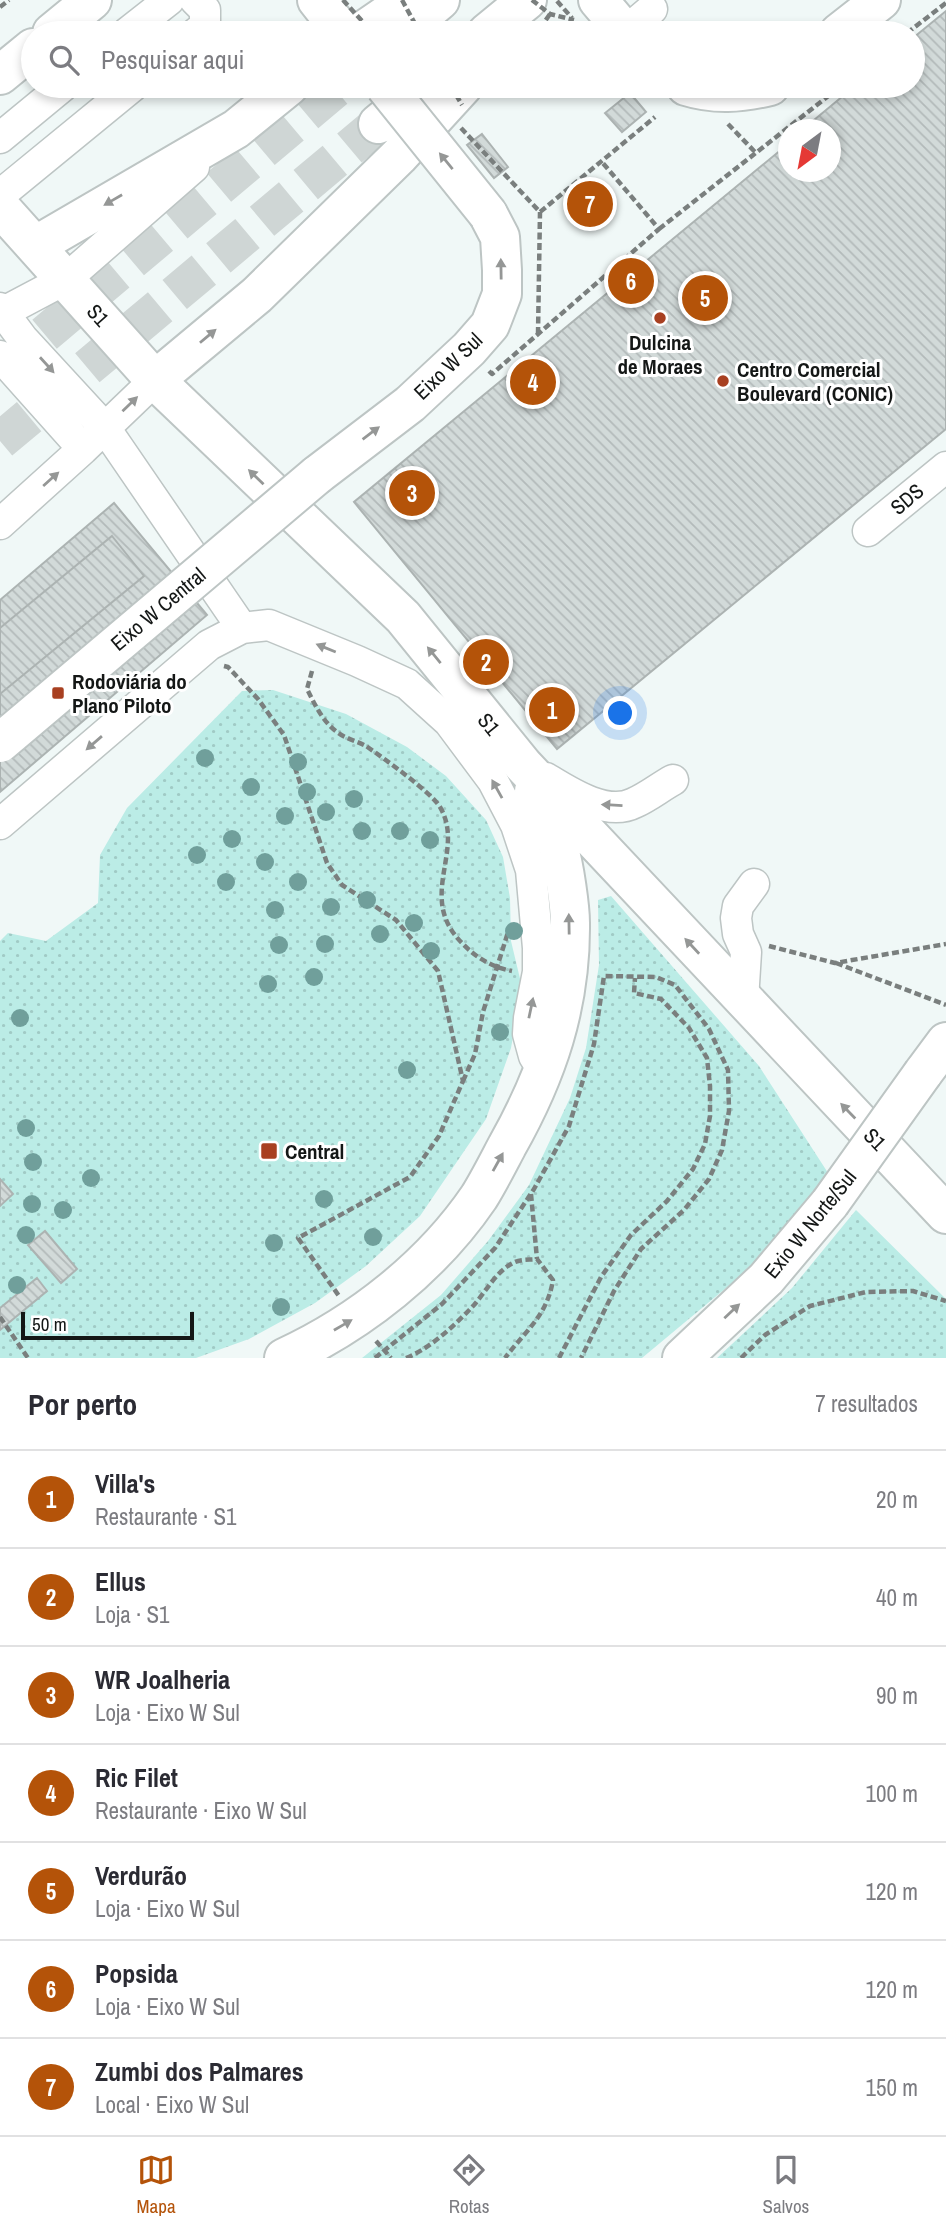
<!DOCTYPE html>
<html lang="pt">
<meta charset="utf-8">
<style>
:root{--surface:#fff;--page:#f2f2f3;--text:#2b2b33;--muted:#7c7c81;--line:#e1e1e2;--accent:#b45309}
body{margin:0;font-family:"Archivo Narrow",sans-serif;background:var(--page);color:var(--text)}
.compass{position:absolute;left:778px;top:119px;width:63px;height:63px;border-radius:50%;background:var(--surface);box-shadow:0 4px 10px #0003;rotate:212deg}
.scale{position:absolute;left:21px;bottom:18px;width:173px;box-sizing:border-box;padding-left:7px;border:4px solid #141716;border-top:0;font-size:19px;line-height:24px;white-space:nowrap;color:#141716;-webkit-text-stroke:5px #fff;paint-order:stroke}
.you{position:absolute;left:621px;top:714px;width:24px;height:24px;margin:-18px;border:5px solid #fff;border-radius:50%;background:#1a73e8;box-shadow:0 0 0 10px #1a73e833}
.badge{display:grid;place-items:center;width:46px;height:46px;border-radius:50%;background:var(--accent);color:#fff;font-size:23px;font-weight:700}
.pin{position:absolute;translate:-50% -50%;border:4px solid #fff;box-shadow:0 2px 7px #0006}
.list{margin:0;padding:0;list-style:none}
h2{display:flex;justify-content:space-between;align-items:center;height:91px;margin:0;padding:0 28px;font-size:30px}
h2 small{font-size:23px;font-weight:400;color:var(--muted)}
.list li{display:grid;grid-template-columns:46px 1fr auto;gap:21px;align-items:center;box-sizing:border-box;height:98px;padding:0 28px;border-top:2px solid var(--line)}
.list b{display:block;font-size:26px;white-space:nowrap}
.list p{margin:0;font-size:23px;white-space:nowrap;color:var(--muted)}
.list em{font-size:23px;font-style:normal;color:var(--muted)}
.icon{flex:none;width:38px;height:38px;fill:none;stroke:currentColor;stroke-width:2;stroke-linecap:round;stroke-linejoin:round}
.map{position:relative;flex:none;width:946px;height:1358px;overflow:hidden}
.search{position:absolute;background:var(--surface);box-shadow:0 4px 10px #0003;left:21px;right:21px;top:21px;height:77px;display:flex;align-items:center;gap:18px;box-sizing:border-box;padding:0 24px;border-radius:38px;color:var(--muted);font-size:26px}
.sheet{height:777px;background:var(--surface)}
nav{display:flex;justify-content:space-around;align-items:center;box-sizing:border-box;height:98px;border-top:2px solid var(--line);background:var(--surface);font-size:19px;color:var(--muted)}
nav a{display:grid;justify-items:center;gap:4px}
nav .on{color:var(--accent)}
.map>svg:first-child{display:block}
.grass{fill:url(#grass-dots)}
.building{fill:url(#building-back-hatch);stroke:#acb3b2;stroke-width:2}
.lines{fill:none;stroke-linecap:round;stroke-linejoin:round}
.highway-tunnel{stroke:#cfd6d5;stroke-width:38;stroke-dasharray:38 19;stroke-linecap:butt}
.minor-casing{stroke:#bdc5c4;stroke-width:33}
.major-casing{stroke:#bdc5c4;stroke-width:42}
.highway-casing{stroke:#bdc5c4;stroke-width:42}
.path{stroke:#7a7f7e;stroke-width:4.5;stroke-dasharray:7 3.5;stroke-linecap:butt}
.minor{stroke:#fff;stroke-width:30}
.major{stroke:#fff;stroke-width:38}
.highway{stroke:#fff;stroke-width:38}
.major-bridge-casing{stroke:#bdc5c4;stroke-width:42;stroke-linecap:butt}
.path-bridge{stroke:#7a7f7e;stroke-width:4.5;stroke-dasharray:7 3.5;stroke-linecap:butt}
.major-bridge{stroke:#fff;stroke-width:38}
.tree{fill:#709f9b}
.oneway{fill:#959796}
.poi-dot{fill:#a84021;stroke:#fff;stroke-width:2.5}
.labels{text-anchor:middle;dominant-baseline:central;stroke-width:6;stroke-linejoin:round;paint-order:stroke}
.street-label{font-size:21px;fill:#141716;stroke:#fff}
.poi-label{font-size:21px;font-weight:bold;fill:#141716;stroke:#fff;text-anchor:start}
</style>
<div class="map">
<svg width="946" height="1358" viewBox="0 0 946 1358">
<defs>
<pattern id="grass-dots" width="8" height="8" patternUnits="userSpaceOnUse" patternTransform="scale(1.75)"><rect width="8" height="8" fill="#bbece6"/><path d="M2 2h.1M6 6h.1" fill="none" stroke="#a0cac5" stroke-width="1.8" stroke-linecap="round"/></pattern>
<pattern id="building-back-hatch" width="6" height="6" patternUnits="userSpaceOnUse" patternTransform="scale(1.75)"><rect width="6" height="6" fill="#d2dad9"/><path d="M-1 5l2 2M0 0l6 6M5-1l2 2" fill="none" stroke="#b3baba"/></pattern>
</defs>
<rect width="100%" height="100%" fill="#f0f8f7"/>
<path class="grass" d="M273,690L346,714L407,747L446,776L486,820L503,857L510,898L511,941L522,987L511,1048L486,1119L420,1216L366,1266L315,1303L249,1339L196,1358H0V941L8,933L46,941L98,903L100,855L127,808L242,691Z
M611,896L759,1066L830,1176L756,1263L642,1358H362L441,1295L488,1241L529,1185L570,1098L586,1048L599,965L598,900Z
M856,1210L946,1299V1358H717L792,1288Z"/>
<path class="building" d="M946,11V429L557,749L354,502L788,144V172H830V130H802L855,86H913V38Z
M630,93L646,112L622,132L605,113Z
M482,134L508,167L494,178L467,145Z
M114,503L207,615L0,792V600Z
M112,536L144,576L0,694V628Z
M0,1179L13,1194L0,1206Z
M45,1231L77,1269L61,1283L28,1245Z
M37,1278L47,1291L0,1330V1308Z"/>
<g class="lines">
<path class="highway-tunnel" d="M1,371L339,86
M0,441L378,124"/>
<defs>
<path id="minor" d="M195,0L205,10V26L196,33
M625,32L652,9
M127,33L169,0
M0,138L63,86
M0,195L133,86
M0,308L23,339L105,428L242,628
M0,314L66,279L194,167
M0,356L83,449
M0,524L83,449L155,380
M868,531L946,467
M546,778C569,792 607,817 634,803C648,797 660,787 673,780
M0,824L209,645L242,628L269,625L357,661L407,684L449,722L493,781L516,825L531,870L538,948V972L529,1018L528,1034L534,1056L544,1072
M743,1000L746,952L738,934L736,918L738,906L754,884"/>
<path id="major" d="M317,0L343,33
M598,0L626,33
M52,33L92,0
M839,33L881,0
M0,75L33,48
M686,86C715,95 740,93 770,86
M317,475L410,404L469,349L490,325L502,294V270L500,237L488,214
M923,1073L946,1042
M682,1358L766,1279L830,1203"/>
<path id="highway" d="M360,33L408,0
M401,33L440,0
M487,33L527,0
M378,124L424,86
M0,207L155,380L403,617L523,765L946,1214
M35,246L236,129L289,86
M155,380L257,295L399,156L463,86
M284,1358C360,1323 432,1266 479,1197C489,1181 498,1163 507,1146C547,1075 571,1006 570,923C570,907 564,865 559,849C554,830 542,810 534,791"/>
</defs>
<use href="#minor" class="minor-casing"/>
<use href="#major" class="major-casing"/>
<use href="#highway" class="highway-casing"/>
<path class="path" d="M557,1L572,18
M0,7L9,0
M907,33L946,3
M728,124L756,153
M461,128L540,212L655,117
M659,229L841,86
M538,334L540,212
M489,371L492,374L659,229L602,162
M224,666L228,667L258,699L284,735L327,863L342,885L396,920L438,971L463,1081L439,1136L410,1177L298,1238L339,1296
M312,671L307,689C315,705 323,722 337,732C346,739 357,741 366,746C382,757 431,792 440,807C466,851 416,897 462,943C476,958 492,967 512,971
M769,946L835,963L946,944
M836,963L946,1005
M463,1081L475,1054L483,1012L509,929
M531,1194L537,1259
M0,1317L28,1358
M376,1341L391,1358
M375,1358L442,1304L495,1248L534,1189L569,1126L594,1044L604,976L656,977L675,985L709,1029L728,1070L729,1111L722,1150L709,1179L684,1210L641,1249L614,1291L581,1358
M406,1358C431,1348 455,1325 474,1305C487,1290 497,1270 515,1262C522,1259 530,1260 537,1259L553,1280C547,1316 526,1330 505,1358
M559,1358L601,1277L631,1235L667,1201L693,1169L705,1144L710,1116V1086L707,1058L689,1028L661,999L634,993L635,978
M741,1358L765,1335L810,1306L866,1292L913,1291L946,1301"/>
<use href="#minor" class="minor"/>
<use href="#major" class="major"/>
<use href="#highway" class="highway"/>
<defs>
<path id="major-bridge" d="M385,86L488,214
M0,743L317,475
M830,1203L923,1073"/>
</defs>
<use href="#major-bridge" class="major-bridge-casing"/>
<path class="path-bridge" d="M343,0L373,33
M402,0L420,33
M532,0L550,14L574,20
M475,33L543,24L550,14
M451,86L462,105"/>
<use href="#major-bridge" class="major-bridge"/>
</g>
<g class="tree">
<circle cx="205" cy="758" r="9"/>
<circle cx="298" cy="762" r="9"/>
<circle cx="251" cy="787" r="9"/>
<circle cx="307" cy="792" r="9"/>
<circle cx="354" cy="799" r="9"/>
<circle cx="326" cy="812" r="9"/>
<circle cx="285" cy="816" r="9"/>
<circle cx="362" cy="831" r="9"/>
<circle cx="400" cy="831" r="9"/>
<circle cx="232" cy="839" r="9"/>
<circle cx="430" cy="840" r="9"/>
<circle cx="197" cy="855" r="9"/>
<circle cx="265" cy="862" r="9"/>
<circle cx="226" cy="882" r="9"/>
<circle cx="298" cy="882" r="9"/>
<circle cx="367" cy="900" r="9"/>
<circle cx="331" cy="907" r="9"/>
<circle cx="275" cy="910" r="9"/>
<circle cx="414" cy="923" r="9"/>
<circle cx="514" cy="931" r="9"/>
<circle cx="380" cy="934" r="9"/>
<circle cx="325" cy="944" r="9"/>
<circle cx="279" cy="945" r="9"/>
<circle cx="431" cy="951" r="9"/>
<circle cx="314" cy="977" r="9"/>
<circle cx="268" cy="984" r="9"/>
<circle cx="20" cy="1018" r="9"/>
<circle cx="500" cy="1032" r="9"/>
<circle cx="407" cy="1070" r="9"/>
<circle cx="26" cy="1128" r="9"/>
<circle cx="33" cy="1162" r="9"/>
<circle cx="91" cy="1178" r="9"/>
<circle cx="324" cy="1199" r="9"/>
<circle cx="32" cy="1204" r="9"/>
<circle cx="63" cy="1210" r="9"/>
<circle cx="26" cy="1235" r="9"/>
<circle cx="373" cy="1237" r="9"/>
<circle cx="274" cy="1243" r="9"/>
<circle cx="17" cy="1285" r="9"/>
<circle cx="281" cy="1307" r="9"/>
</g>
<defs><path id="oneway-solid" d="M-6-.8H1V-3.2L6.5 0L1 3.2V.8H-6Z" transform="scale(1.75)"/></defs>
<g class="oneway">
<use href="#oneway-solid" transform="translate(446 161) rotate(-129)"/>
<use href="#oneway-solid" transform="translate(113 200) rotate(150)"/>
<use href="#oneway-solid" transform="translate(501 269) rotate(-91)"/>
<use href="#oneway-solid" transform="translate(208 336) rotate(-40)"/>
<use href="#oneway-solid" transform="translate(47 365) rotate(48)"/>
<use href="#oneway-solid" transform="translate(130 404) rotate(-44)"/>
<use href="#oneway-solid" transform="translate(371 433) rotate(-37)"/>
<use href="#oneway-solid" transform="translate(256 477) rotate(-136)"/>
<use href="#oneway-solid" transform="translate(51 479) rotate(-42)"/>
<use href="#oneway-solid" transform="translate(326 648) rotate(-158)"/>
<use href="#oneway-solid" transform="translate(434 655) rotate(-129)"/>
<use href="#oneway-solid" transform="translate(94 743) rotate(139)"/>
<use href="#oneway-solid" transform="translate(497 789) rotate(-119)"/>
<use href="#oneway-solid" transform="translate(612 805) rotate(-177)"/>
<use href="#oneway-solid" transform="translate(569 924) rotate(-91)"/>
<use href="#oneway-solid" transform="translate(692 946) rotate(-133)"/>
<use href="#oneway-solid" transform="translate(531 1008) rotate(-78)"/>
<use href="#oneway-solid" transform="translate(848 1111) rotate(-134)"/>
<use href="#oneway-solid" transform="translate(498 1162) rotate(-61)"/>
<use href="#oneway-solid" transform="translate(732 1311) rotate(-43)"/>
<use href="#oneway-solid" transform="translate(343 1325) rotate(-30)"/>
</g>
<g class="poi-dot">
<circle cx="660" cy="318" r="7"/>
<circle cx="723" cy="381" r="7"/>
<rect x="51" y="686" width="14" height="14" rx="3.5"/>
<rect x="260" y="1142" width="18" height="18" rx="3.5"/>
</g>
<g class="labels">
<g class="street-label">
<text transform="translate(98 315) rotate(48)">S1</text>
<text transform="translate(448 366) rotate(-44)">Eixo W Sul</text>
<text transform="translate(907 499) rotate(-40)">SDS</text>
<text transform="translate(158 609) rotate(-40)">Eixo W Central</text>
<text transform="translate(489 724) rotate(51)">S1</text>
<text transform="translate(875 1139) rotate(46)">S1</text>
<text transform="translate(810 1224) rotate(-51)">Exio W Norte/Sul</text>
</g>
<g class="poi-label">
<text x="660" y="342" text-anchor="middle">Dulcina<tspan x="660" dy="24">de Moraes</tspan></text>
<text x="737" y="369">Centro Comercial<tspan x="737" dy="24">Boulevard (CONIC)</tspan></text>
<text x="72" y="681">Rodoviária do<tspan x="72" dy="24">Plano Piloto</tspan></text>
<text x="285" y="1151">Central</text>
</g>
</g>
</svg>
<svg class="compass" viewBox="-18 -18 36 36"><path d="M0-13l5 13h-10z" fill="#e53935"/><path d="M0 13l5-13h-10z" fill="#7c7c81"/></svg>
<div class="scale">50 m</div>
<div class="you"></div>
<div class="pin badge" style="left:552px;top:710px">1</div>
<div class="pin badge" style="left:486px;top:662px">2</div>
<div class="pin badge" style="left:412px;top:493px">3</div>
<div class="pin badge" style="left:533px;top:382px">4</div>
<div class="pin badge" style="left:705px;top:298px">5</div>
<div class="pin badge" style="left:631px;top:281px">6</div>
<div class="pin badge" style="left:590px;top:204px">7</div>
<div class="search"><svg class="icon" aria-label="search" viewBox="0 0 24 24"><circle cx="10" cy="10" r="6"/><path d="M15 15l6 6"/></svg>Pesquisar aqui</div>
</div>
<section class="sheet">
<h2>Por perto<small>7 resultados</small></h2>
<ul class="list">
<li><span class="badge">1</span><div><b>Villa's</b><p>Restaurante · S1</p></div><em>20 m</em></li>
<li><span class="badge">2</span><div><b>Ellus</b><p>Loja · S1</p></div><em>40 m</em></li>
<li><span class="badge">3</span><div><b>WR Joalheria</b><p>Loja · Eixo W Sul</p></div><em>90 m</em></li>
<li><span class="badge">4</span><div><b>Ric Filet</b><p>Restaurante · Eixo W Sul</p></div><em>100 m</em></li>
<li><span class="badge">5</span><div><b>Verdurão</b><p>Loja · Eixo W Sul</p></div><em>120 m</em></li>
<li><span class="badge">6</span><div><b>Popsida</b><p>Loja · Eixo W Sul</p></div><em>120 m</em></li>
<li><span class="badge">7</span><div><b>Zumbi dos Palmares</b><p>Local · Eixo W Sul</p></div><em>150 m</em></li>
</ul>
</section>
<nav>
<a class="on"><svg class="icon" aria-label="map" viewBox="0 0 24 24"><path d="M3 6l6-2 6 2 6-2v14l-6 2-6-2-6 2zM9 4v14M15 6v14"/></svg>Mapa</a>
<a><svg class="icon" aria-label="directions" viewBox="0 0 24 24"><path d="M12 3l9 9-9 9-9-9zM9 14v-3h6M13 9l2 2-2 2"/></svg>Rotas</a>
<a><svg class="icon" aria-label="saved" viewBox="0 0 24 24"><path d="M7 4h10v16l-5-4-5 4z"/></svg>Salvos</a>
</nav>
